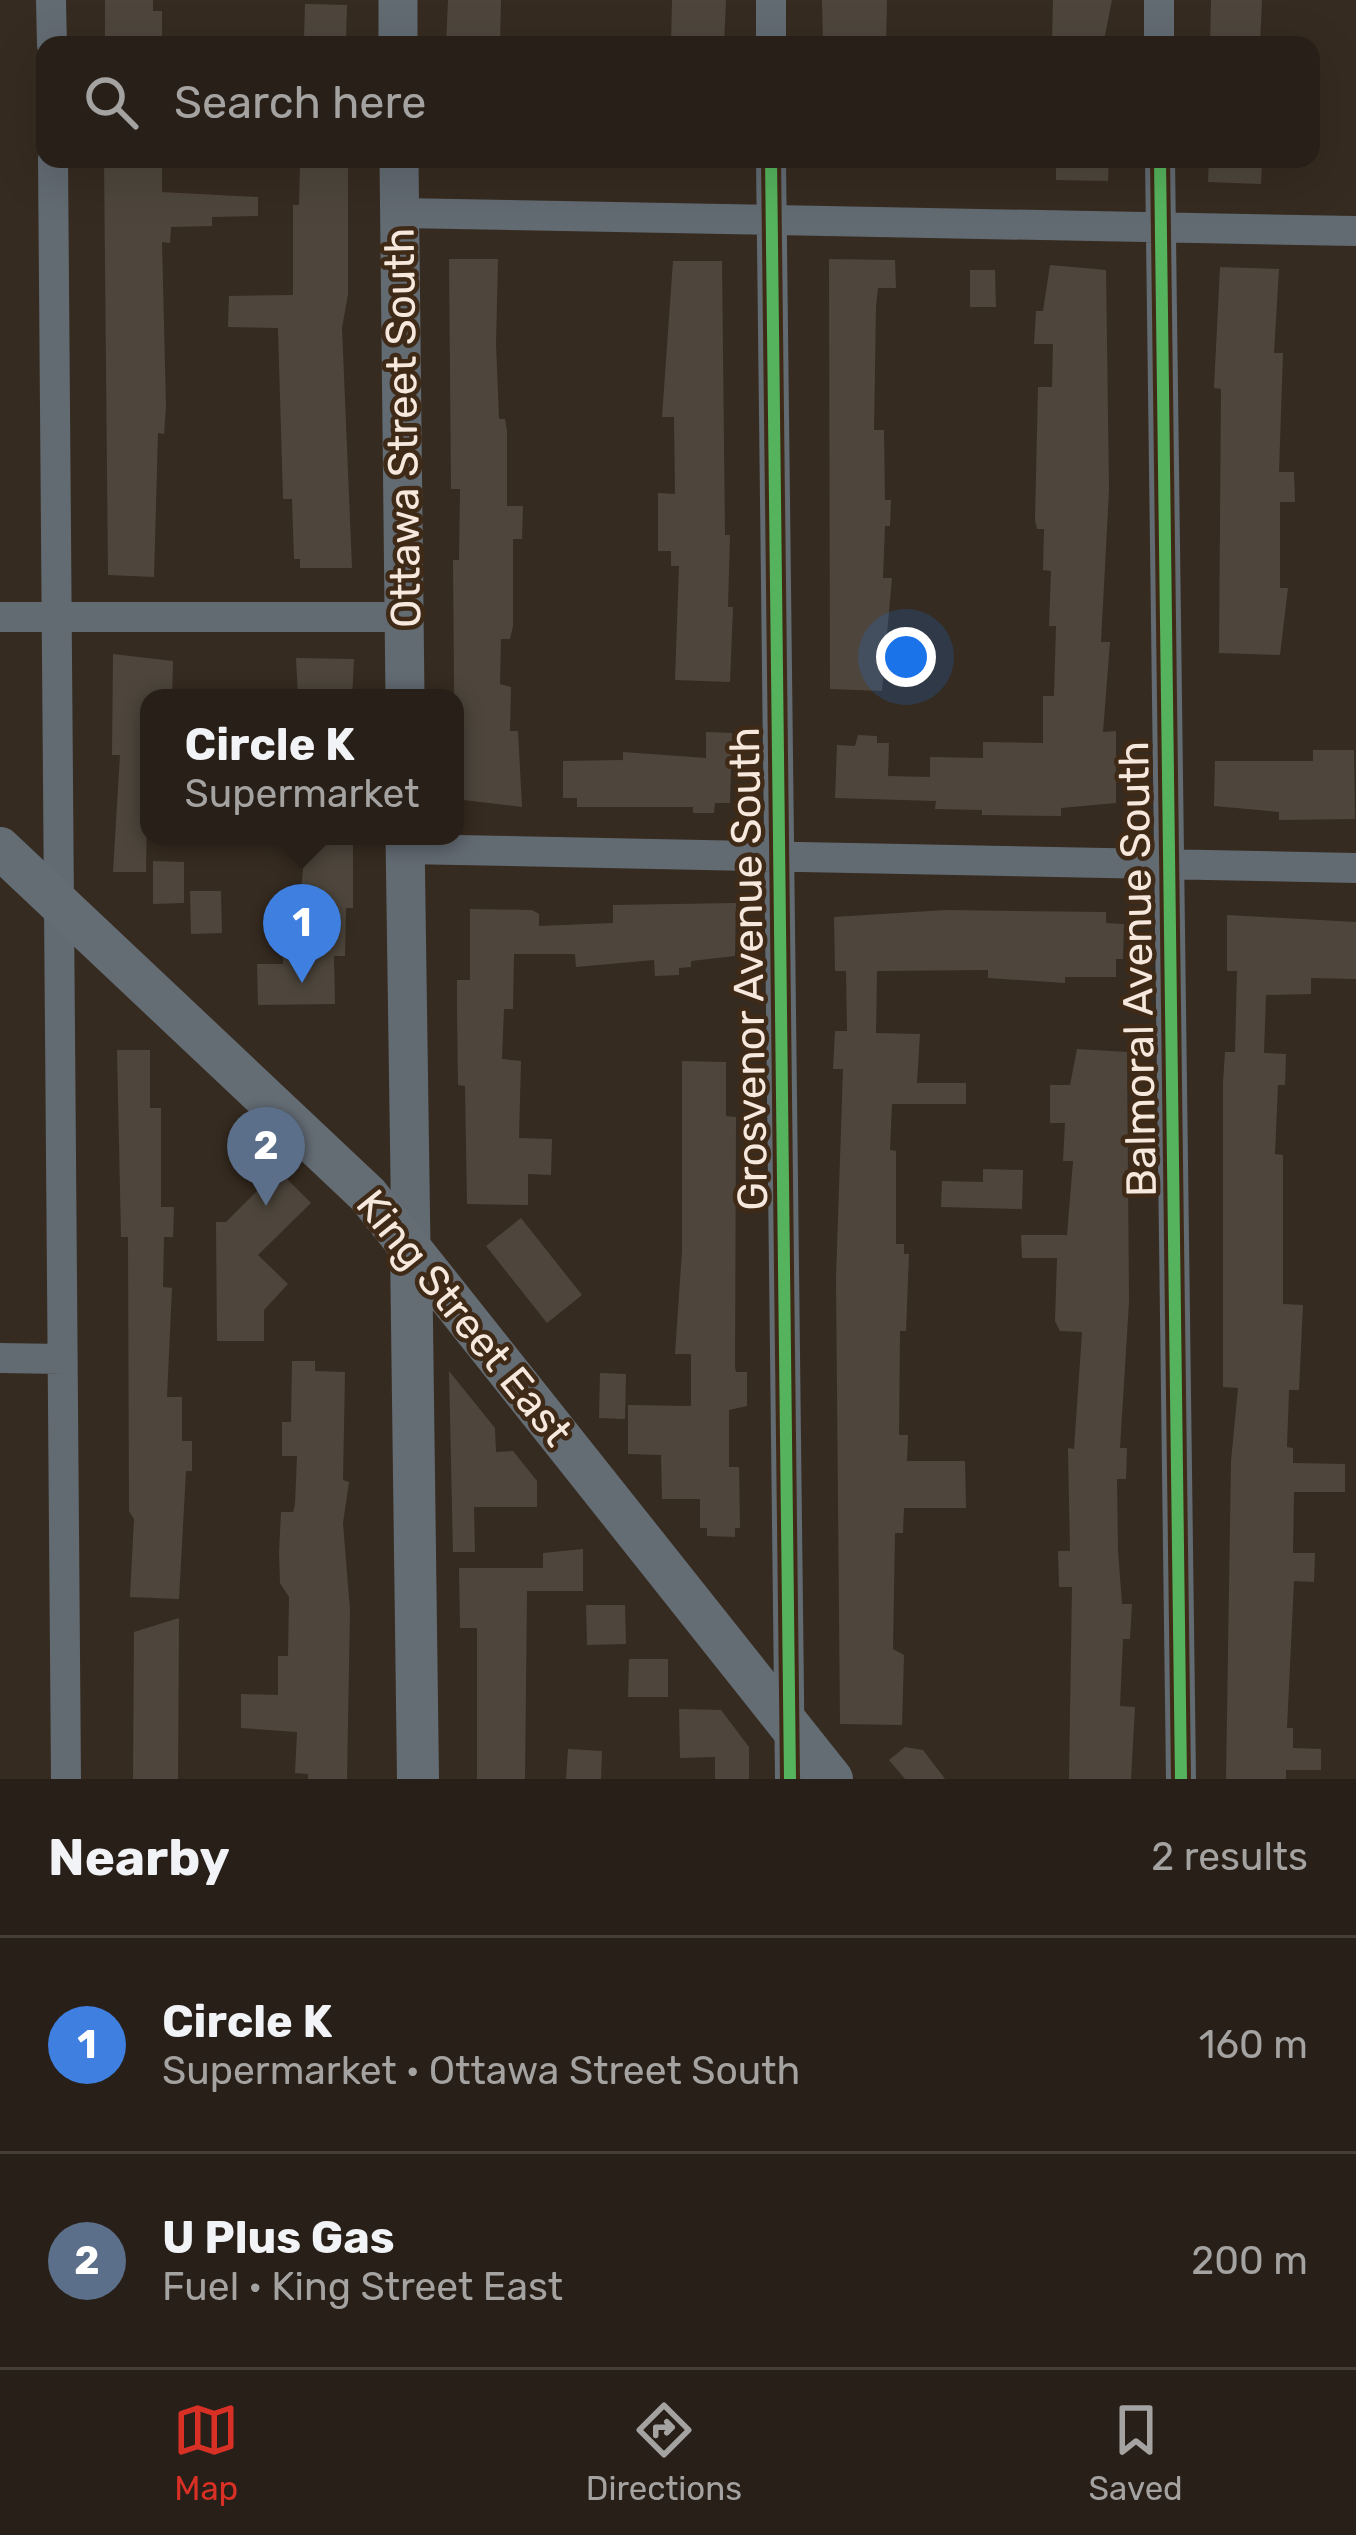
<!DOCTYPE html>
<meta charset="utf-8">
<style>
:root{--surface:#282018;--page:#302821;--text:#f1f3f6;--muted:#a5a3a2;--line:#443e37;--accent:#d93025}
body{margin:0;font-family:Rubik,sans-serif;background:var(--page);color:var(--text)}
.you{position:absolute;left:906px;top:657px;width:42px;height:42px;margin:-30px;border:9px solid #fff;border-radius:50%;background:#1a73e8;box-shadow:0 0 0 18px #1a73e833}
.badge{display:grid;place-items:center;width:78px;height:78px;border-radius:50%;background:var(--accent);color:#fff;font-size:39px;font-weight:700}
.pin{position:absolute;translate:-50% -99px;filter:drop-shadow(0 3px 6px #0008)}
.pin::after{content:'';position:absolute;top:63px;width:42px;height:36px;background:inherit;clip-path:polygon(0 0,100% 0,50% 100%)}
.popup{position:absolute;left:140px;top:689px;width:324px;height:156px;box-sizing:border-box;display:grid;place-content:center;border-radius:24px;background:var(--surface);filter:drop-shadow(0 3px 9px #0005);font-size:39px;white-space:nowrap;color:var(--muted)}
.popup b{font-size:45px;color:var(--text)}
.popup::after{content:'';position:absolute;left:50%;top:100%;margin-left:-24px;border:24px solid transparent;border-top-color:var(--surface)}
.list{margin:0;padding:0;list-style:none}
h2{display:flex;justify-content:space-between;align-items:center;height:156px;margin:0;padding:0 48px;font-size:51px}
h2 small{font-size:39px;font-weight:400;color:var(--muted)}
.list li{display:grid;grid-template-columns:78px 1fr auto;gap:36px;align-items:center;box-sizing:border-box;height:216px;padding:0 48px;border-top:3px solid var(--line)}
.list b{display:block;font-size:45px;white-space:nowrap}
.list p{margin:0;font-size:39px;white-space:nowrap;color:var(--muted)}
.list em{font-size:39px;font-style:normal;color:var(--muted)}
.icon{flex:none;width:66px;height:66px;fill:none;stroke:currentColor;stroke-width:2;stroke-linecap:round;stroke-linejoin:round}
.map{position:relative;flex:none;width:1356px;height:1779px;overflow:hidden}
.search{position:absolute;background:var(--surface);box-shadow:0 12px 48px #0002;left:36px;right:36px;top:36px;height:132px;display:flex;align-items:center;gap:30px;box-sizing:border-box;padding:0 42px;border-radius:24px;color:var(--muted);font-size:45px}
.sheet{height:588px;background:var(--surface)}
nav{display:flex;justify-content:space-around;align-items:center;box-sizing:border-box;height:168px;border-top:3px solid var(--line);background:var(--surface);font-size:33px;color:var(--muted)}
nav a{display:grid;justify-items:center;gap:6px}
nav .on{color:var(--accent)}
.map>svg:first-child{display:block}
.building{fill:#4e463c}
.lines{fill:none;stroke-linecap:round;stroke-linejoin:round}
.minor{stroke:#626a72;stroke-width:30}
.tertiary{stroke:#626a72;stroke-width:39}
.secondary{stroke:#646c74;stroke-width:42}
.cycleway-casing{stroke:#3f2a17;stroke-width:20}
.cycleway{stroke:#56b35d;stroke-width:12}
.labels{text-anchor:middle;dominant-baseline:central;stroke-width:9;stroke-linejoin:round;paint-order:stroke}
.street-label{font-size:42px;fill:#f6e8dd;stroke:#3f2a17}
</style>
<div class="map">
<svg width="1356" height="1779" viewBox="0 0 1356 1779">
<rect width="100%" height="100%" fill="#362b20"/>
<path class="building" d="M105,0H153V11H162V37L150,38V45H105Z
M448,0H501L500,45H446Z
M672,0H726L724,45H671Z
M822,0H887L886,45H823Z
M1053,0H1112L1103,45H1052Z
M1211,0H1262L1260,45H1210Z
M305,4L347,5L346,39L304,38Z
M104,159H162V192L258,197V216L212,217V226L171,227L170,243L162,242L166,407L164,434L158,433L154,577L108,575Z
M1056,159H1109L1108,181L1056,180Z
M1209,159H1262L1261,184L1208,182Z
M300,163H348V294L342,328L352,568H300V559H294L292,499H283L278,328L228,327L229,296L293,295V205H299Z
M449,259H498L496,344L499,419H505L507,431V506H523L522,539H513V626L510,639H501L500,684L511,687L510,731H518L522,807L455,799L453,560H459L460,489H451Z
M829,259L895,260L896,288H878L876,306L874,430H884L885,500H891L890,526H885L883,578H892L882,691L830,689Z
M673,261H722L725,535H730L728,607H733L730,682L675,680L679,566H671V551H658V493L675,494L674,417H662Z
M1050,265L1106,270L1109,490L1101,642H1110L1103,732L1116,731V803L1061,808V816L982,815V810L935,809L936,801L835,798L837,745L855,746L858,735L877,736V743H889L888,776L930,777V757L983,758V742L1043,743V696H1054L1056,626H1049L1051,571L1043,570L1044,529H1037L1035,520L1038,387H1052L1053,344H1034L1036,311H1043Z
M1220,267L1279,269L1274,353H1283L1279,472H1294L1295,502H1280V588H1288L1280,655L1219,653L1221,389L1214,388Z
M970,270H995L996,307H970Z
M113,654L173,661L172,698H149L146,872H113L120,755H112Z
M296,658L354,659L352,698H298Z
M706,732L732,733L730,803H715L714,813H693V807H577V798H563V761L623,760V752L706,758Z
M1313,750H1354L1355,819L1279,820V812L1214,806L1215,761H1313Z
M306,836H353V908H346L345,956H334L335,1004L258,1005L257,964H283L284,926L298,924Z
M153,861L184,862V903L153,904Z
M190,891H221L222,933L191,934Z
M736,903L735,956L691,961V967L679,968V975L655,976L654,960L576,967L575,954H514L513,1009H504L502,1059L521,1061L519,1138L552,1139L551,1175L528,1174V1205L467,1204L465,1086L458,1085L457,1009V980H470V909L532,910L539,914V926L613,923V905Z
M946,910L1106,912V923L1124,924L1123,959H1116V977H1065V983L988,978V970L877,971L876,1033L920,1034L917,1083H966V1104H892L890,1150L896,1151V1244H904V1254H909L906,1331H900L899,1435H908L907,1461H965L966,1508H904L903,1533H895L893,1649L904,1655L902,1725L840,1724L836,1279L843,1069H833L835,1031H847L846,971H835L834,917Z
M1227,915L1356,922V979L1311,978V994L1266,995L1264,1053L1286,1054L1285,1085H1278L1275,1154L1283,1155V1304L1303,1305L1299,1390H1289L1287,1447L1293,1448V1463L1345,1464V1492H1294L1293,1553H1315L1314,1582L1294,1581L1287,1728H1293V1748L1321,1749V1770H1286V1779H1226L1231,1461L1238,1388L1223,1387V1083L1225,1052H1235L1237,971H1227Z
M1077,1049L1127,1052L1129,1302L1120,1448H1127L1126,1479H1117L1118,1550L1122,1604H1132L1130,1639H1123L1120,1706L1135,1707L1131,1779H1069L1072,1587H1059L1058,1551H1070L1068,1448L1074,1449L1082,1332L1060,1331L1055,1321L1057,1258H1022L1021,1235H1067L1073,1161H1063L1065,1123H1050V1085H1070Z
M117,1050H150V1108H161V1207H174L173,1237H164L163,1287L172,1288L167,1397H182V1441H192V1471H186L179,1599L130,1597L134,1519L129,1511L128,1237H121Z
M682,1061L726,1062V1116L736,1117L735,1367L736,1372H747V1406L729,1410V1467H739L740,1528H735V1537L707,1536V1528H700V1499H662L661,1455L628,1454V1405L691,1406V1354H675L682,1251Z
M983,1169L1023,1170L1022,1209L941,1207L942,1181L983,1182Z
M278,1170L311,1203L258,1255L288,1284L264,1310V1341H217L216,1222H226Z
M521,1218L582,1295L547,1323L486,1246Z
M292,1361H315V1371L345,1372L343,1480L349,1482L343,1523L350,1610L347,1779H308V1774L295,1773L297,1732L241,1728V1694L278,1695V1656H288L289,1597L280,1583L279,1553L281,1512H293L295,1505L297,1456H282V1422H291Z
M449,1371L495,1428L496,1452L513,1451L537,1481V1507H474L475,1552H453Z
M600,1373L626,1374L625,1419L599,1418Z
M583,1549V1591H527L525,1779H477V1628H460L459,1568H543V1553Z
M586,1605H625L626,1644L587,1645Z
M179,1618L178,1779H133L134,1632Z
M629,1659H668V1697H628Z
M679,1709L721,1710L749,1747V1779H715V1757L680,1758Z
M905,1747L923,1750L945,1779H905L889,1760Z
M568,1749L602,1751L601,1779H566Z"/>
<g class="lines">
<path class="minor" d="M51,0L52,45
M771,0V45
M1159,0V45
M53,159L66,1779
M771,159L790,1779
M1160,159L1181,1779
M401,213L1356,231
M0,617H405
M405,849L1356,868
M0,1358L62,1359"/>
<path class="tertiary" d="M398,0V45
M399,159L405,698
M405,836L411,1248"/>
<path class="secondary" d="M0,848L368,1195L832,1779
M411,1248L418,1779"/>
<defs>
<path id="cycleway" d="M771,159L790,1779
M1160,159L1181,1779"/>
</defs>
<use href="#cycleway" class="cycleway-casing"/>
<use href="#cycleway" class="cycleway"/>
</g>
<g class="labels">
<g class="street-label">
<text transform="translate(403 428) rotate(-91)">Ottawa Street South</text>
<text transform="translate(749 969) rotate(-91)">Grosvenor Avenue South</text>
<text transform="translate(1138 969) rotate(-91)">Balmoral Avenue South</text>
<text transform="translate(464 1318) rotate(51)">King Street East</text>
</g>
</g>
</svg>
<div class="you"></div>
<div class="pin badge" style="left:302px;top:983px;background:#3f7fe0">1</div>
<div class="popup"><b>Circle K</b>Supermarket</div>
<div class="pin badge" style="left:266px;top:1206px;background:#5c6f8a">2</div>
<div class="search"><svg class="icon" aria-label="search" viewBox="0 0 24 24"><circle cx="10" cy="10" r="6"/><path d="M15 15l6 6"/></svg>Search here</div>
</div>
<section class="sheet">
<h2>Nearby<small>2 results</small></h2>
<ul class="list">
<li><span class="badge" style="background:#3f7fe0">1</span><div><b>Circle K</b><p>Supermarket · Ottawa Street South</p></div><em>160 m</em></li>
<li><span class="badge" style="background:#5c6f8a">2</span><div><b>U Plus Gas</b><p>Fuel · King Street East</p></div><em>200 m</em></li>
</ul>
</section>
<nav>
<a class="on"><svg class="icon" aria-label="map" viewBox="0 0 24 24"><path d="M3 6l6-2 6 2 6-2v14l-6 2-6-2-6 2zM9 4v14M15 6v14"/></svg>Map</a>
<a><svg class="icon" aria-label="directions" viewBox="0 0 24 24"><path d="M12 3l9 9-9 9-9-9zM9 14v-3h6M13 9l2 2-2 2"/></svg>Directions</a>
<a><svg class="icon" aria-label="saved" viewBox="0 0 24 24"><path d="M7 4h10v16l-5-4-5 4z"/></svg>Saved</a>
</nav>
